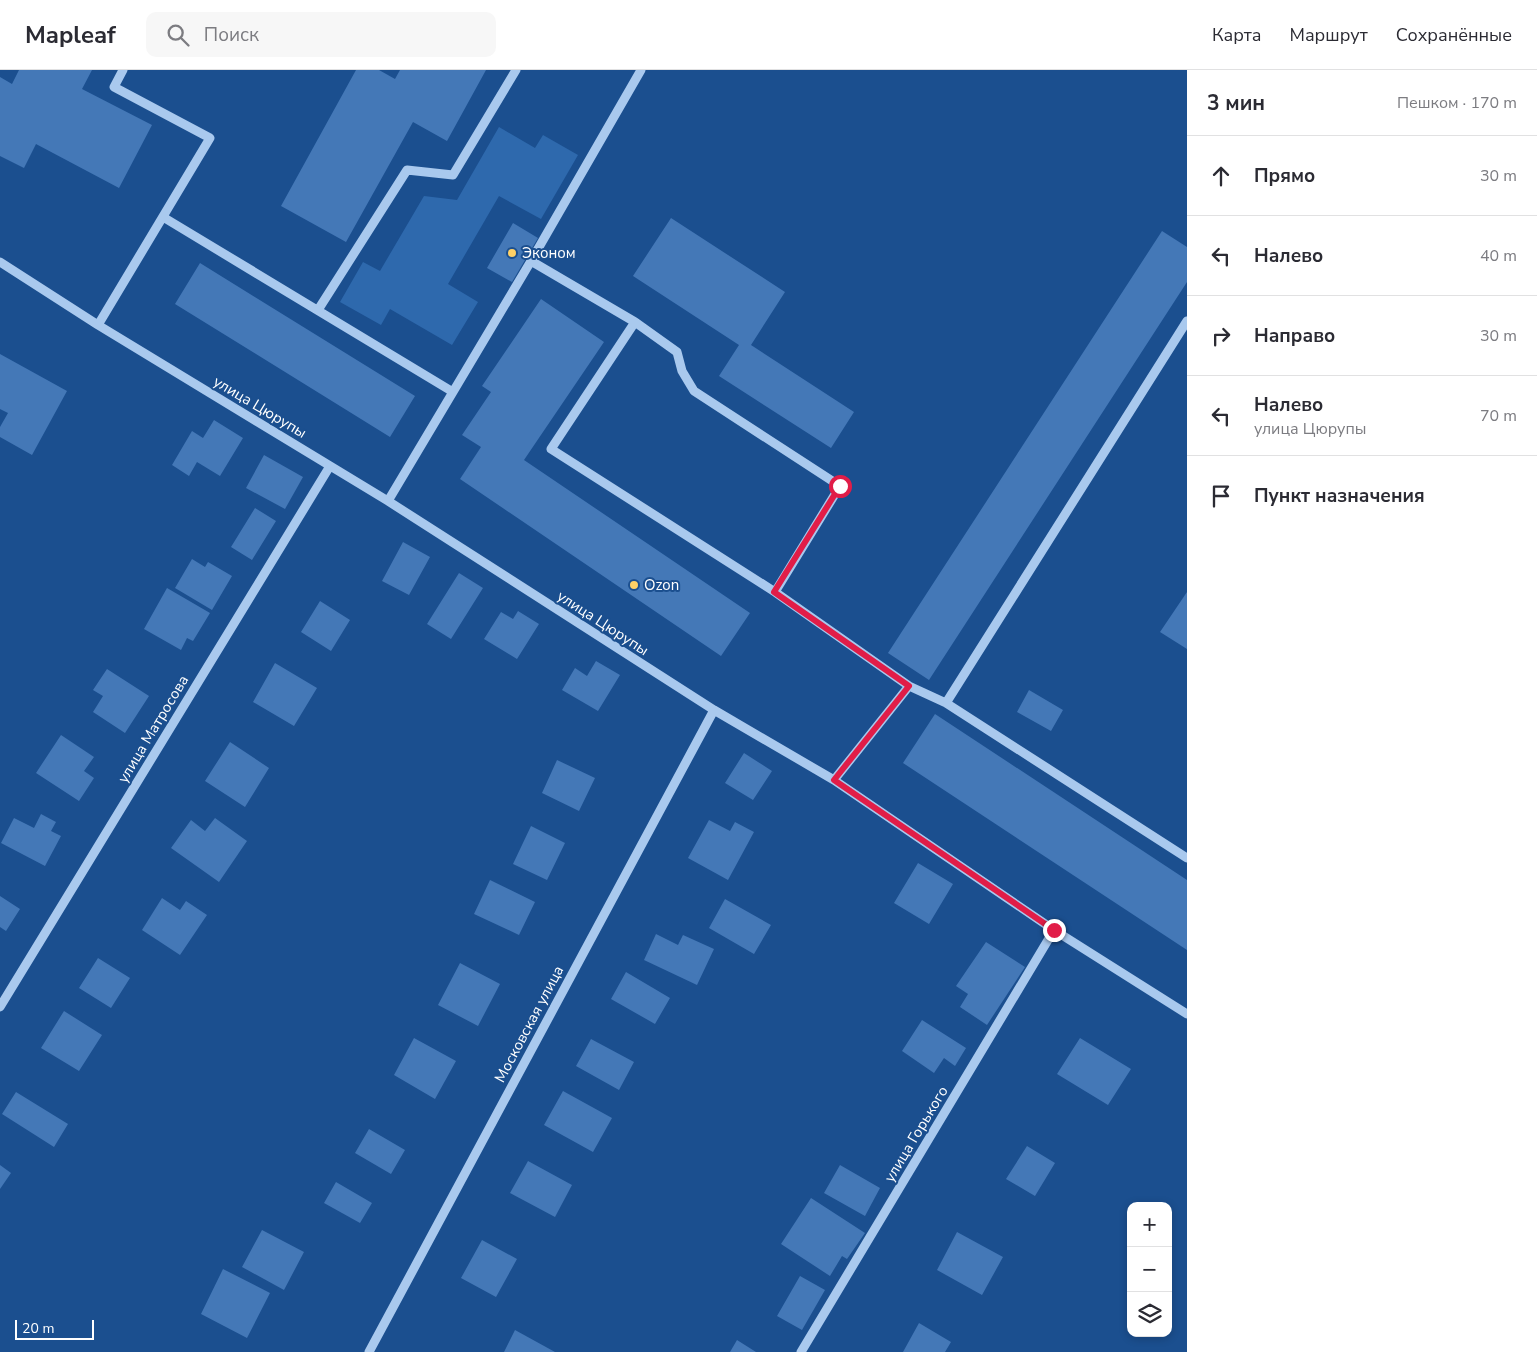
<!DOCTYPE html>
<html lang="ru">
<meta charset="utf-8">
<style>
:root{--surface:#fff;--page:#f7f7f7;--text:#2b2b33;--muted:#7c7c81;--line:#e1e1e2}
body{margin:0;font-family:"Nunito Sans",sans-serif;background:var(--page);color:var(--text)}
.controls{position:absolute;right:15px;bottom:15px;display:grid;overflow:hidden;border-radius:10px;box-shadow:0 2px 8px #0003}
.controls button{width:45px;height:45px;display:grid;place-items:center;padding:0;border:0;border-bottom:1px solid var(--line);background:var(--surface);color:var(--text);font:25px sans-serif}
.scale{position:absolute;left:15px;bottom:12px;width:79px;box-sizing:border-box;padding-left:5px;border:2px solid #fff;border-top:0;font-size:14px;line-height:18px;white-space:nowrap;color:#fff;-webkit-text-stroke:4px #1b4f8f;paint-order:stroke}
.stop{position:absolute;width:15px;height:15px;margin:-11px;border:4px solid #e11d48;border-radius:50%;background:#fff}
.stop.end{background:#e11d48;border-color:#fff;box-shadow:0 1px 5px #0008}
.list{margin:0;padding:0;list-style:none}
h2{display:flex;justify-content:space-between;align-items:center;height:65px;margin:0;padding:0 20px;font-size:21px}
h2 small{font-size:16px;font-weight:400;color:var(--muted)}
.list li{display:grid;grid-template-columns:32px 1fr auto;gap:15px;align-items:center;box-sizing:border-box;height:80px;padding:0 20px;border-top:1px solid var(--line)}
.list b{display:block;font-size:19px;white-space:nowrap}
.list p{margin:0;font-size:16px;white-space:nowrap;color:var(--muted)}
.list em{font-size:16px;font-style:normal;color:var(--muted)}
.icon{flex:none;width:28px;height:28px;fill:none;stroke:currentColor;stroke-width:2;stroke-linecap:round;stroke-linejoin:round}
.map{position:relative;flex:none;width:1187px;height:1282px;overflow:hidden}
header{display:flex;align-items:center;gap:30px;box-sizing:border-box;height:70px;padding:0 25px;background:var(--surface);border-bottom:1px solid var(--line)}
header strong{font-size:24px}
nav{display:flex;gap:28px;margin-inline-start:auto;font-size:18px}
.search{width:350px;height:45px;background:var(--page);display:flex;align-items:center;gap:12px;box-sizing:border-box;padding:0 18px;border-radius:10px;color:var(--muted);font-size:19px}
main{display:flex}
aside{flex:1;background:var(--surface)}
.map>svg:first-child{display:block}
.green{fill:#2e69ad}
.building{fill:#4478b7}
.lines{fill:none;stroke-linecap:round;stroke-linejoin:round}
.minor{stroke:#a9c9ee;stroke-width:9}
.route{stroke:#e11d48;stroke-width:6}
.poi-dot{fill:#ffd166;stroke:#1b4f8f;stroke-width:2}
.labels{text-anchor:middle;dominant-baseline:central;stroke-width:4;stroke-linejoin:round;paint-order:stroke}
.poi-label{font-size:15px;fill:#fff;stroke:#1b4f8f;text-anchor:start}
.street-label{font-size:15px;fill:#fff;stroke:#1b4f8f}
</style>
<header>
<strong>Mapleaf</strong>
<div class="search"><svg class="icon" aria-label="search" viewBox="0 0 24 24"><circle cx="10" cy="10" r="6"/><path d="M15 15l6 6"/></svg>Поиск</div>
<nav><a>Карта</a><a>Маршрут</a><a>Сохранённые</a></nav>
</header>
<main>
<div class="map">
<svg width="1187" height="1282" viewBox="0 0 1187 1282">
<rect width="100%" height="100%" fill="#1b4f8f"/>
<path class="green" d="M499,57L535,78L543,65L578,85L541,149L499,126L448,214L478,232L452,275L390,239L381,255L340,232L363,192L380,201L424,126L457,130Z"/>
<path class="building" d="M19,0H92L82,19L152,55L119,118L36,74L24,98L0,86V7L12,14Z
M356,0H379L395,9L400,0H486L447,71L413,52L346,172L281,136Z
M671,148L785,222L751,275L854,342L831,378L719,306L739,275L633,206Z
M513,153L538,168L512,212L487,198Z
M1162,161L1187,177V212L929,610L888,583Z
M200,193L415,326L390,367L175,234Z
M541,229L604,272L524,390L750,543L721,586L460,409L481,377L462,365L491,322L482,316Z
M0,284L67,321L32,385L0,367V357L8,343L0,339Z
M214,350L243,368L220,406L197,392L189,406L172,395L192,361L203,368Z
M264,385L303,407L285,439L246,418Z
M255,438L276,451L252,490L231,477Z
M403,472L430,487L409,525L382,511Z
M192,489L205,497L208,492L232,506L212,540L175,518Z
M459,503L483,518L451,569L427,554Z
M167,518L210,543L193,571L187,568L181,580L144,559Z
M1187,522V579L1160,562Z
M320,531L350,550L331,581L301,562Z
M518,541L539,554L517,589L484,569L501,542L513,549Z
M596,591L620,605L598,641L562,620L575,598L587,606Z
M275,593L317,618L294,656L253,632Z
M107,599L149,626L125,663L93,642L103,626L93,620Z
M1029,620L1063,640L1051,661L1017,642Z
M935,644L1187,810V880L903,693Z
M61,665L94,687L84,701L94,708L79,731L36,703Z
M230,672L269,698L245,737L205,711Z
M744,683L772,701L753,730L725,713Z
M557,690L595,708L579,741L542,723Z
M41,744L56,752L51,761L61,766L45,796L1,773L14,748L34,758Z
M215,748L247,771L219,812L171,778L191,750L205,761Z
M709,750L730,761L735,752L754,762L728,810L688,788Z
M531,756L565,773L547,810L513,794Z
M918,793L953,814L929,854L894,833Z
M490,810L535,832L519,865L474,844Z
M0,826L20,839L6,861L0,857Z
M162,828L180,840L186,831L207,845L180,885L142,860Z
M725,829L771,855L754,884L709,858Z
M656,864L678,875L683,865L714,879L697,915L644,890Z
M986,872L1025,897L987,955L960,937L968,924L956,916Z
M98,888L130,908L111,938L79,918Z
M460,893L500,914L478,956L438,935Z
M626,902L670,928L655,954L611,929Z
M64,941L102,965L79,1001L41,978Z
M922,950L966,978L955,996L944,988L934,1003L902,981Z
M414,968L456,991L435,1029L394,1005Z
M1080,968L1131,999L1108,1035L1057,1004Z
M591,969L634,992L619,1020L576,996Z
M563,1021L612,1048L593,1082L544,1055Z
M16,1022L68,1054L54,1077L2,1044Z
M369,1059L405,1080L391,1104L355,1083Z
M1027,1076L1055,1093L1035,1126L1006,1109Z
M528,1091L572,1115L555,1147L510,1123Z
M0,1095L11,1103L0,1119Z
M840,1095L880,1118L865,1146L824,1123Z
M336,1112L372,1133L360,1153L324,1133Z
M811,1128L865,1163L847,1189L842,1186L830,1206L781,1174Z
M262,1160L304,1182L284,1220L242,1197Z
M957,1162L1003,1187L982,1225L937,1200Z
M482,1170L517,1189L496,1227L461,1208Z
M223,1199L270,1223L247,1268L201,1244Z
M800,1206L825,1220L802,1260L777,1246Z
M919,1253L951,1272L945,1282H903Z
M515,1260L555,1282H504Z
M737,1270L756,1282H730Z"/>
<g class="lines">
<path class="minor" d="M163,147L453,322
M531,191L635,252L677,282L682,301L694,321L840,416L775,522
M0,192L98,255L388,431L714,640L834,710L1054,860L1187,944
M318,240L407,100L453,105L516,0
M635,252L551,379L775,522L909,616
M98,255L210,68L114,17L123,0
M388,431L531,191L641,0
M946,633L1187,251
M834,710L909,616L946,633L1187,788
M0,937L330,396
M369,1282L714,640
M801,1282L1054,860"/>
</g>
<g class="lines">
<path class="route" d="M840,416L774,522L909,616L834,710L1054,860"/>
</g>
<g class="poi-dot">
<circle cx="512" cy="183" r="5"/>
<circle cx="634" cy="515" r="5"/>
</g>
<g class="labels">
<g class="poi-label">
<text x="522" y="183">Эконом</text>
<text x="644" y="515">Ozon</text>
</g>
<g class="street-label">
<text transform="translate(260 337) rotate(31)">улица Цюрупы</text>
<text transform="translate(603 553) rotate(33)">улица Цюрупы</text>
<text transform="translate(153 659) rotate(-59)">улица Матросова</text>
<text transform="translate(529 954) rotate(-62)">Московская улица</text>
<text transform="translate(916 1064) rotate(-59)">улица Горького</text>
</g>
</g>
</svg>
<div class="controls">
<button>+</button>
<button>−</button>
<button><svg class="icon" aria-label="layers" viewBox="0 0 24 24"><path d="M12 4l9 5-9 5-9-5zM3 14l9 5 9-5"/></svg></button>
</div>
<div class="scale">20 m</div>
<div class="stop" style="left:840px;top:416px"></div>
<div class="stop end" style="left:1054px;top:860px"></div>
</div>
<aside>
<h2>3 мин<small>Пешком · 170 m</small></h2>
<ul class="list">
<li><svg class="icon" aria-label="ahead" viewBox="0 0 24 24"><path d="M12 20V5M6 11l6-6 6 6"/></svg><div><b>Прямо</b></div><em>30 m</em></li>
<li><svg class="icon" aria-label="left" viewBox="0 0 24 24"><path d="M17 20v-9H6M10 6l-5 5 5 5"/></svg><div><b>Налево</b></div><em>40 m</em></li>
<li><svg class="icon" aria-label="right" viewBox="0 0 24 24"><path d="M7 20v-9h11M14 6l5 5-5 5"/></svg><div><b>Направо</b></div><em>30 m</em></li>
<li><svg class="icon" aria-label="left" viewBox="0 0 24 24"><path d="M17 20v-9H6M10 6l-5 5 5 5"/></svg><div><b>Налево</b><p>улица Цюрупы</p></div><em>70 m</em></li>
<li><svg class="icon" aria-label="arrive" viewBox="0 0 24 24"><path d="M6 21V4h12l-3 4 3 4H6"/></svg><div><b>Пункт назначения</b></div></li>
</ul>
</aside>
</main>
